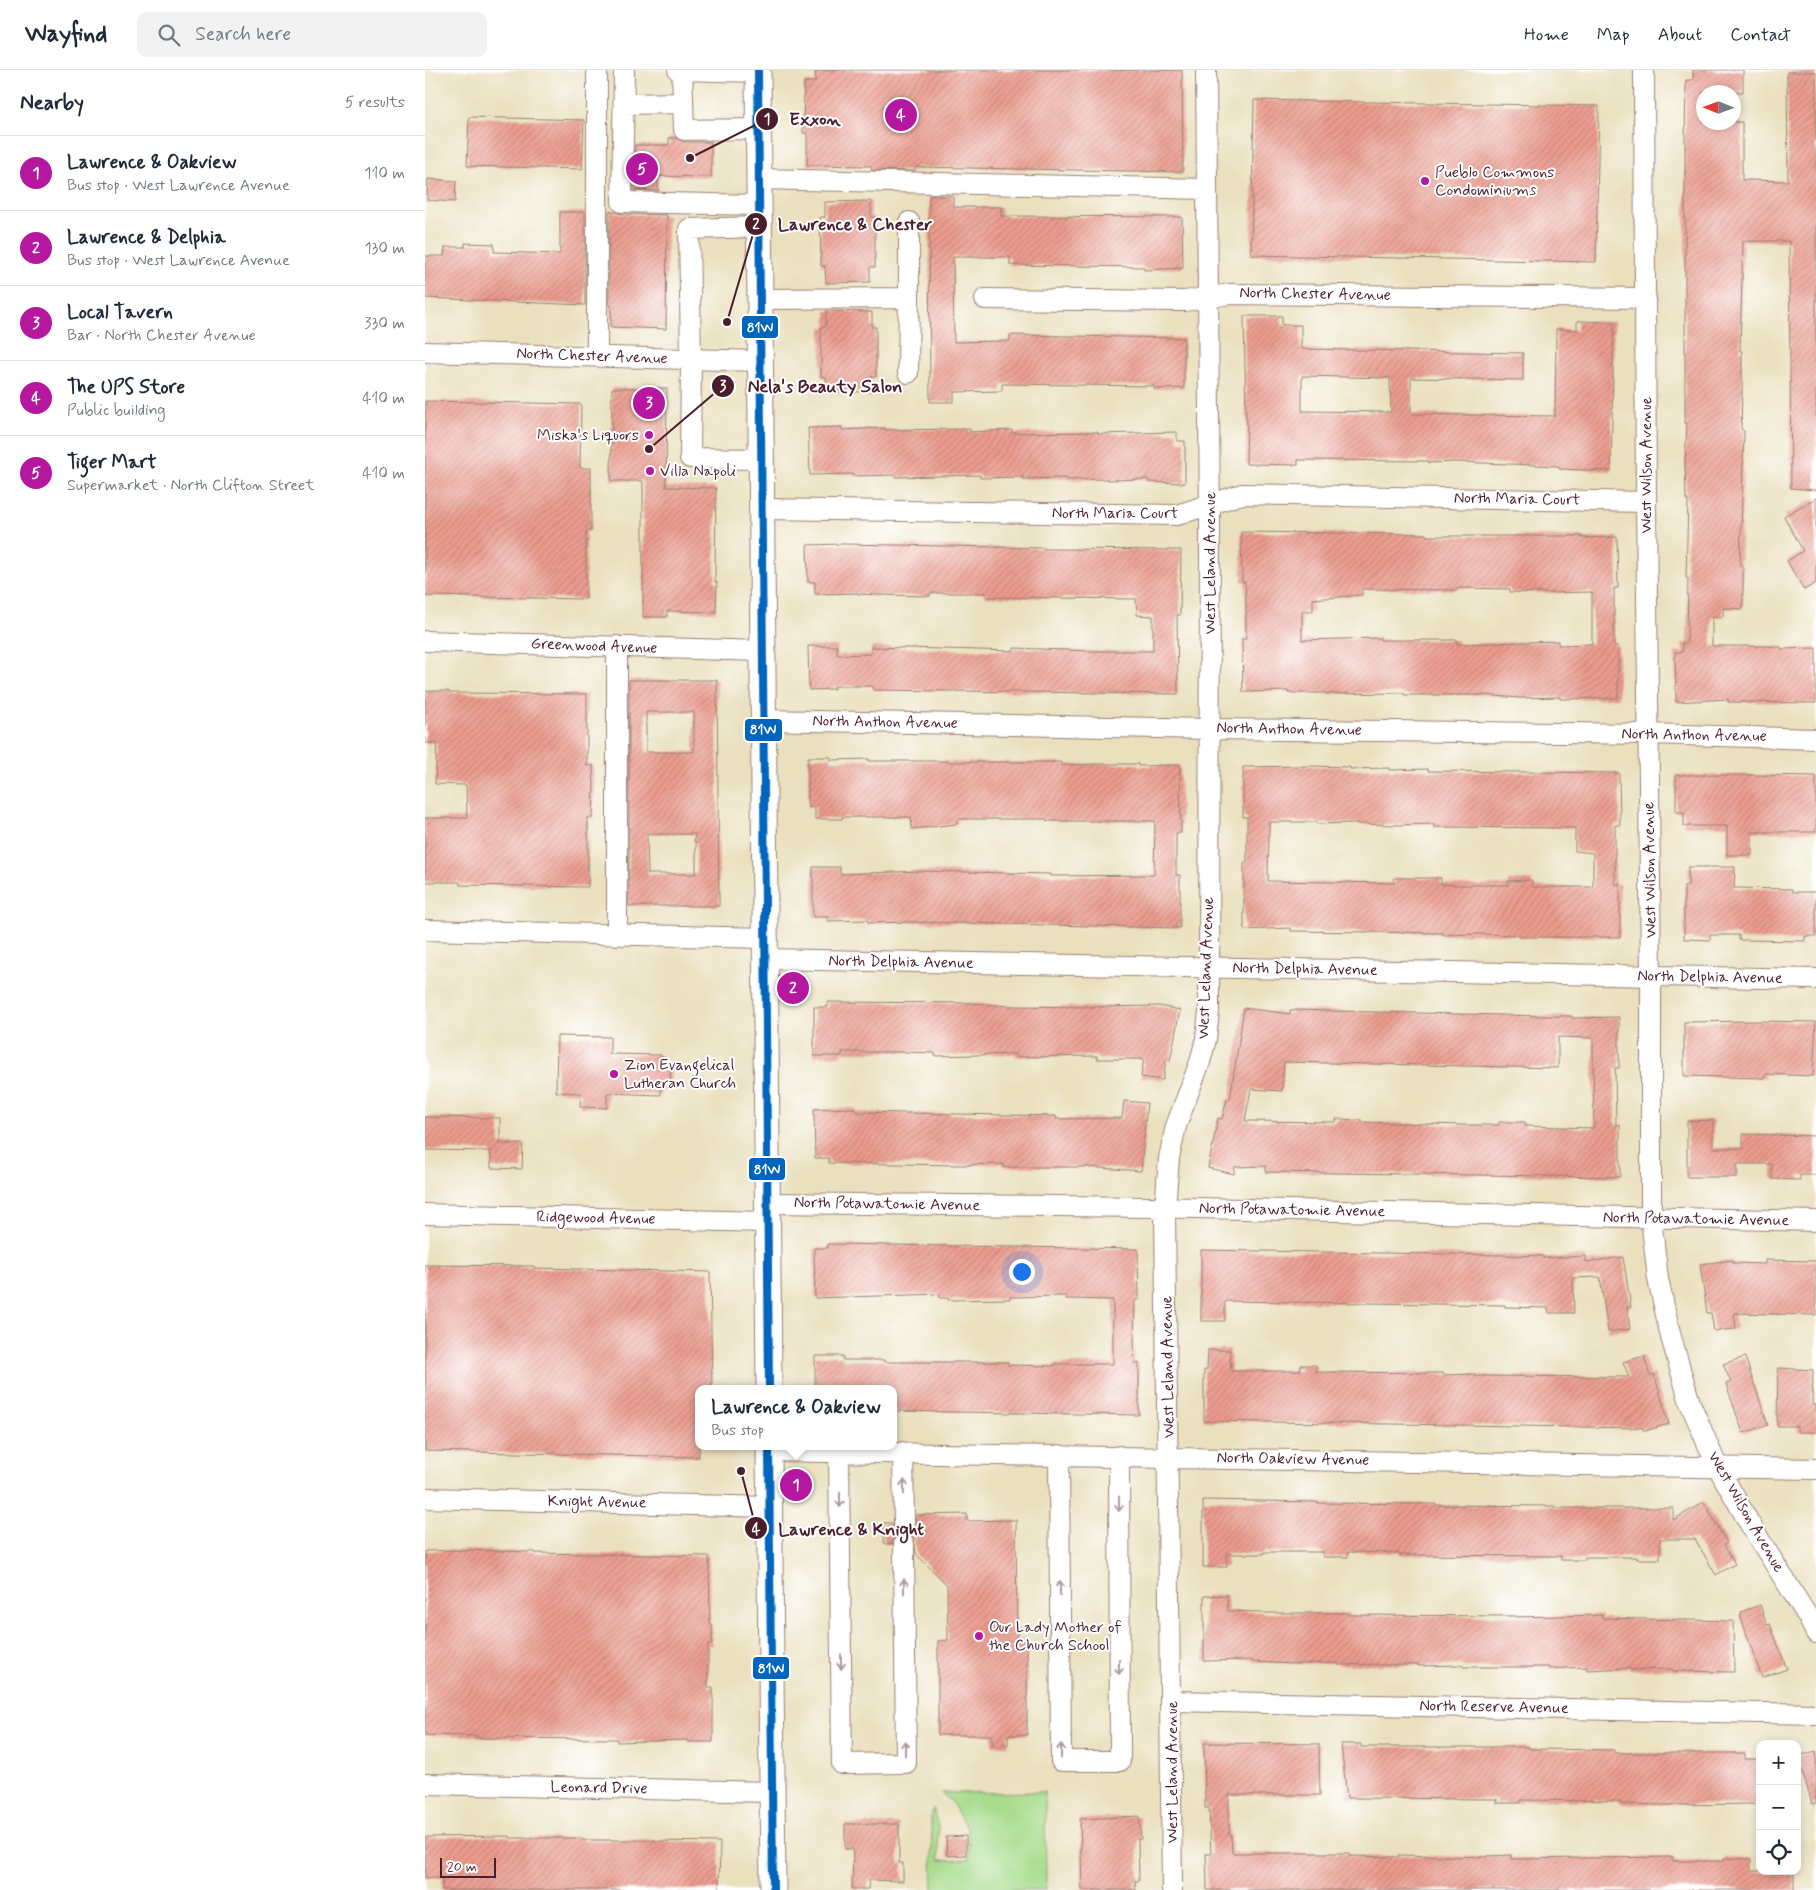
<!DOCTYPE html>
<meta charset="utf-8">
<style>
:root{--surface:#fff;--page:#f2f2f3;--text:#1f2937;--muted:#747a83;--line:#e0e1e3;--accent:#b5179e}
body{margin:0;font-family:Mynerve,sans-serif;background:var(--page);color:var(--text)}
.controls{position:absolute;right:15px;bottom:15px;display:grid;overflow:hidden;border-radius:10px;box-shadow:0 2px 8px #0003}
.controls button{width:45px;height:45px;display:grid;place-items:center;padding:0;border:0;border-bottom:1px solid var(--line);background:var(--surface);color:var(--text);font:25px sans-serif}
.compass{position:absolute;left:1271px;top:15px;width:45px;height:45px;border-radius:50%;background:var(--surface);box-shadow:0 2px 8px #0003;rotate:271deg}
.scale{position:absolute;left:15px;bottom:12px;width:56px;box-sizing:border-box;padding-left:5px;border:2px solid #4a1f2b;border-top:0;font-size:14px;line-height:18px;white-space:nowrap;color:#4a1f2b;-webkit-text-stroke:4px #fff;paint-order:stroke}
.you{position:absolute;left:596px;top:1201px;width:18px;height:18px;margin:-12px;border:4px solid #fff;border-radius:50%;background:#1a73e8;box-shadow:0 0 0 8px #1a73e833}
.badge{display:grid;place-items:center;width:32px;height:32px;border-radius:50%;background:var(--accent);color:#fff;font-size:16px;font-weight:700}
.pin{position:absolute;translate:-50% -50%;border:2px solid #fff;box-shadow:0 1px 5px #0006}
.popup{position:absolute;left:270px;top:1315px;width:202px;height:65px;box-sizing:border-box;display:grid;place-content:center;border-radius:10px;background:var(--surface);filter:drop-shadow(0 1px 4px #0005);font-size:16px;white-space:nowrap;color:var(--muted)}
.popup b{font-size:19px;color:var(--text)}
.popup::after{content:'';position:absolute;left:50%;top:100%;margin-left:-10px;border:10px solid transparent;border-top-color:var(--surface)}
.list{margin:0;padding:0;list-style:none}
h2{display:flex;justify-content:space-between;align-items:center;height:65px;margin:0;padding:0 20px;font-size:21px}
h2 small{font-size:16px;font-weight:400;color:var(--muted)}
.list li{display:grid;grid-template-columns:32px 1fr auto;gap:15px;align-items:center;box-sizing:border-box;height:75px;padding:0 20px;border-top:1px solid var(--line)}
.list b{display:block;font-size:19px;white-space:nowrap}
.list p{margin:0;font-size:16px;white-space:nowrap;color:var(--muted)}
.list em{font-size:16px;font-style:normal;color:var(--muted)}
.icon{flex:none;width:28px;height:28px;fill:none;stroke:currentColor;stroke-width:2;stroke-linecap:round;stroke-linejoin:round}
.map{position:relative;flex:none;width:1391px;height:1820px;overflow:hidden}
header{display:flex;align-items:center;gap:30px;box-sizing:border-box;height:70px;padding:0 25px;background:var(--surface);border-bottom:1px solid var(--line)}
header strong{font-size:24px}
nav{display:flex;gap:28px;margin-inline-start:auto;font-size:18px}
.search{width:350px;height:45px;background:var(--page);display:flex;align-items:center;gap:12px;box-sizing:border-box;padding:0 18px;border-radius:10px;color:var(--muted);font-size:19px}
main{display:flex}
aside{flex:1;background:var(--surface)}
.map>svg:first-child{display:block}
.green{fill:#a7dc8c;stroke:#787e5c}
.building{fill:url(#building-hatch);fill-rule:evenodd}
.lines{fill:none;stroke-linecap:round;stroke-linejoin:round}
.minor-casing{stroke:#9a8074;stroke-width:22}
.major-casing{stroke:#9a8074;stroke-width:27}
.minor{stroke:#fff;stroke-width:20}
.major{stroke:#fff;stroke-width:25}
.bus-1-casing{stroke:#fff;stroke-width:11}
.bus-1{stroke:#0065bd;stroke-width:8}
.oneway{stroke:#ae9aa0}
.poi-dot{fill:#b5179e;stroke:#fff;stroke-width:2}
.labels{text-anchor:middle;dominant-baseline:central;stroke-width:4;stroke-linejoin:round;paint-order:stroke}
.poi-label{font-size:16px;fill:#4a1f2b;stroke:#fff;text-anchor:start}
.street-label{font-size:16px;fill:#4a1f2b;stroke:#fff}
.leader{fill:none;stroke:#4a1f2b;stroke-width:2}
.callout-dot{fill:#4a1f2b;stroke:#fff;stroke-width:2}
.mark-label{font-size:15px;text-anchor:middle;font-weight:bold;fill:#fff}
.callout-label{font-size:18px;text-anchor:middle;font-weight:bold;fill:#4a1f2b;stroke:#fff;stroke-width:4;stroke-linejoin:round;paint-order:stroke}
.line-badge{stroke:#fff;stroke-width:2}
.badge-label{font-size:14px;text-anchor:middle;font-weight:bold;fill:#fff}
</style>
<header>
<strong>Wayfind</strong>
<div class="search"><svg class="icon" aria-label="search" viewBox="0 0 24 24"><circle cx="10" cy="10" r="6"/><path d="M15 15l6 6"/></svg>Search here</div>
<nav><a>Home</a><a>Map</a><a>About</a><a>Contact</a></nav>
</header>
<main>
<aside>
<h2>Nearby<small>5 results</small></h2>
<ul class="list">
<li><span class="badge">1</span><div><b>Lawrence &amp; Oakview</b><p>Bus stop · West Lawrence Avenue</p></div><em>110 m</em></li>
<li><span class="badge">2</span><div><b>Lawrence &amp; Delphia</b><p>Bus stop · West Lawrence Avenue</p></div><em>130 m</em></li>
<li><span class="badge">3</span><div><b>Local Tavern</b><p>Bar · North Chester Avenue</p></div><em>330 m</em></li>
<li><span class="badge">4</span><div><b>The UPS Store</b><p>Public building</p></div><em>410 m</em></li>
<li><span class="badge">5</span><div><b>Tiger Mart</b><p>Supermarket · North Clifton Street</p></div><em>410 m</em></li>
</ul>
</aside>
<div class="map">
<svg width="1391" height="1820" viewBox="0 0 1391 1820">
<defs>
<pattern id="building-hatch" width="6" height="6" patternUnits="userSpaceOnUse" patternTransform="scale(1.25)"><rect width="6" height="6" fill="#ec9c8e"/><path d="M-1 1l2-2M0 6l6-6M5 7l2-2" fill="none" stroke="#c17f74"/></pattern>
</defs>
<rect width="100%" height="100%" fill="#fff"/>
<filter id="ink" filterUnits="userSpaceOnUse"><feTurbulence type="fractalNoise" baseFrequency=".02" numOctaves="2"/><feDisplacementMap in="SourceGraphic" scale="10" xChannelSelector="R" yChannelSelector="G"/><feConvolveMatrix kernelMatrix="1 2 1 2 8 2 1 2 1" color-interpolation-filters="sRGB"/></filter>
<filter id="wash" filterUnits="userSpaceOnUse"><feTurbulence type="fractalNoise" baseFrequency=".0096" numOctaves="4" result="noise"/><feDisplacementMap in="SourceGraphic" scale="20" xChannelSelector="R" yChannelSelector="G"/><feGaussianBlur stdDeviation="1.12" result="paint"/><feColorMatrix in="noise" values="0 0 0 0 0 0 0 0 0 0 0 0 0 0 0 0 0 1.4 0 .05"/><feComposite in="paint" operator="in"/></filter>
<g filter="url(#wash)">
<rect width="100%" height="100%" fill="#eae0be"/>
<path class="green" d="M620,1722L621,1820H508L506,1748L508,1738L513,1757L514,1790L544,1789L543,1760L526,1731L516,1723Z"/>
<g id="blocks">
<path class="building" d="M391,0H757L758,102L490,97V101L446,100L447,96L382,95V63H378L379,12H390Z
M1268,0H1318V22H1278V52H1317V110L1363,111L1362,2H1391V420L1366,418L1364,171H1318L1315,281H1317V320L1316,359L1319,361L1315,496H1318V539L1298,538V547H1287V576H1341L1356,577V579L1391,578V633L1303,632V629L1251,632L1250,582H1258L1257,573H1262L1263,508H1261L1263,430H1261L1260,392L1262,353H1260V74L1261,10H1268Z
M829,30L1174,36L1171,192L826,185Z
M44,47L159,50L157,99L42,96Z
M244,68H251L259,72H286V107L233,106V121L209,120L210,75H244Z
M3,109L31,111L30,132L2,130Z
M504,126H528V137H576V146L757,147L758,198L719,200V197L585,195V187H528L529,272L585,271V265L759,268V318L729,319V316L577,314V321L529,322V332H505Z
M446,131V147H450V197H445V212L401,213L400,196H396L395,147H400V132Z
M184,141L197,144L242,145L241,259L186,257V235H184Z
M135,142H160V235L0,228V186H19L20,177H40V173L69,174V182L135,184Z
M401,241L447,242V257H451V307H446V322H401V307H396V257H401Z
M819,246H857V255H876V279L1098,283V310L986,308V344L1045,345L1130,346L1131,259L1152,260V251L1189,252L1186,401L1134,399V396L1032,392L1003,393V391L873,390V395L821,394L822,348H821ZM877,306L965,308L966,342L877,341Z
M187,318H242L241,417L291,418L290,512H292L291,542L242,541V547H218V411H186Z
M0,331L156,334L155,398H166V461H161V529L0,526Z
M417,357V360L460,358V360L545,359V362L587,360V363L673,362V364L752,362V371H760V413L723,412V409L683,410V409L641,410V408L598,409V407L555,408V405L470,407V405L428,406V404L385,405L383,358Z
M1391,428V513L1379,520L1362,491L1378,481L1359,446Z
M816,462L1001,464V466H1157V468L1192,467L1193,518H1189V576H1193V628L1135,629V627L1096,628L1057,625H979V623L902,624V623H863V621L818,622L817,569H821V534L820,512H817ZM1032,518L1085,519V522L1124,523L1167,522V574L1133,575V571L1032,574V570H955V568L877,570V541H888V529L937,525V519L1032,520Z
M418,474L619,478V479L756,480L755,545H752L753,624L448,620V616H409V619L384,620L383,576H412V585L446,584V577L589,581V578L666,581H728V546L712,545L711,529L561,527V523H505V526L454,525L433,524V523L390,524V512H383L382,475Z
M204,610H292L294,836H204ZM221,642H269V682H221ZM222,764H270L269,772H271V804H223Z
M0,621H24V623L162,624V696L168,695L169,717L168,748H163V817L35,815V812H0V748H42L41,715L10,714L12,673H0Z
M383,687H406V690L444,689V691H522V692H636V695L675,694H713V696L755,695L756,763H751V805H755V858L486,852L443,853V850L403,851V847H388V797H415V804L496,801L625,804V806L729,805L730,751H622V749H533L532,754L487,759L486,747H417V749H390V737H383Z
M886,696L925,697V699L964,698V700L1003,699V701L1194,703L1195,755H1190V814H1195V867H1094V865L1056,864L1018,865V863L866,861V858L819,860V792H822V747H818V697ZM844,752H892V754L932,753V754L971,755L1009,754V757L1150,758V781L1168,783V817H1107V810L1083,811V815H1032L1016,814V808H969V813L843,811Z
M1251,705H1327L1391,706V762H1327V785H1302V756H1259V742H1251Z
M1263,797H1310L1309,818L1367,819V822H1391V866H1380V871L1314,870V865H1285V870L1259,869V816H1263Z
M403,932L547,933L585,936L664,937L734,936L755,940L745,991L741,990L738,1010L716,1007L719,989H672V986L591,987V984L510,986V983L472,982H417V986H389V937H403Z
M819,938L865,944V940L1118,946H1147V948L1194,947V998H1190L1191,1055H1195V1107L841,1102V1096L810,1097L809,1104L783,1098L793,1048L797,1049L802,1029H805ZM1133,967L1168,968L1169,1058L1100,1056V1052H1074V1055H1037L937,1052V1050L911,1049V1052L820,1051L826,1019L857,1021L859,992L1133,998Z
M1330,951L1391,952L1388,1006L1340,1004V1008L1259,1006V952Z
M132,966L185,967V984L236,985V992H246L245,1017H236V1025L182,1023V1038L155,1037L156,1023L131,1022Z
M699,1031L722,1033L716,1101L661,1097H578L579,1094L536,1095L404,1093V1088H390L389,1039L430,1038L431,1042L631,1046V1049L697,1048Z
M0,1047L75,1048V1074H98L97,1099L66,1098V1081L0,1080Z
M1288,1050V1078H1318V1064L1391,1066V1105H1375V1110L1347,1109V1094H1312V1107H1262V1051Z
M403,1174L713,1179L714,1230H710L709,1273L710,1294L714,1293V1345L468,1341V1319H390V1286H418V1290H459V1292H583V1295L630,1296V1294H688V1230L641,1229V1226L585,1227V1229L523,1230V1228H515V1224L390,1228L389,1178H403Z
M776,1180L1075,1185L1118,1186V1188L1161,1186V1192L1198,1187L1206,1237H1202L1205,1259L1183,1262L1175,1207L1148,1208L1149,1243H1124L1123,1238L1080,1237V1235L800,1231V1251H776Z
M1308,1190V1193L1340,1194V1190L1391,1191V1245L1309,1243L1311,1259L1289,1261L1286,1243H1282L1275,1194Z
M0,1195L109,1196V1198L285,1202L287,1319H274V1387L0,1381Z
M783,1280H805L806,1301H875L876,1295H891V1302L1018,1303V1305L1050,1304V1306L1204,1307L1198,1292L1219,1286L1225,1306L1229,1304L1244,1354L1219,1361L1218,1358L779,1351V1300H782Z
M1320,1287L1343,1355L1318,1363L1301,1314L1306,1312L1298,1294Z
M1353,1298L1388,1300L1387,1335H1391V1362H1372V1356H1352Z
M778,1430L892,1432V1433L1011,1434V1435L1130,1436V1438H1248V1450L1279,1432L1302,1473L1299,1475L1310,1494L1291,1505L1270,1469H1235V1489H1212V1487H1160V1490H1136V1486L974,1485V1483L923,1482V1487H898V1482H839V1484H801L802,1497H778Z
M542,1444V1451L591,1450L592,1570H602V1665H583V1675L567,1676V1665H513V1571L523,1570L522,1515L491,1484L489,1468L484,1463L490,1458L491,1445Z
M459,1453H467L469,1459L474,1464L469,1468L467,1474H459Z
M40,1480L110,1482V1483L284,1486L285,1554H287V1575H283V1617H288V1672H263V1670L192,1672V1669L52,1668V1666L0,1665V1481Z
M802,1525L803,1541L838,1542V1543H923V1545L1091,1546V1547L1177,1545V1548L1308,1551L1309,1602L1248,1601L1247,1599L1205,1600V1598L1162,1600V1597L1124,1599V1597H1038L1037,1595L994,1596V1595H952V1594L913,1595V1593L870,1594L827,1592V1590L779,1591V1526Z
M1335,1535L1342,1555L1345,1554L1362,1599L1337,1608L1316,1548V1542Z
M779,1673L894,1674L895,1725H804V1764H806L807,1783H925V1786L974,1787V1785L1062,1787V1786L1086,1785V1789L1248,1787V1791H1299V1788L1326,1789V1801H1369V1820H782L781,1784H786L784,1738H780Z
M916,1674H936V1677H1104V1679L1189,1680V1683H1320V1689H1335V1734L1238,1735L1195,1734V1731L1096,1730V1733H1072V1729L922,1728Z
M1391,1681V1734H1387L1373,1686Z
M714,1746L716,1769H713L714,1811H710L711,1820H657L655,1749Z
M420,1754H474V1793H478V1811L444,1810L443,1819H427L428,1779H420Z
M85,1766V1768H157V1770H230V1771L295,1772L294,1820H17V1808H0V1767Z
M541,1766V1785L522,1786L521,1767Z"/>
</g>
</g>
<g filter="url(#ink)">
<use href="#blocks" fill-opacity="0" stroke="#9a8074" stroke-width="1"/>
<g class="lines">
<defs>
<path id="minor" d="M172,0V287
M199,0L197,132L333,135
M253,0L333,2
M257,0L259,60L333,59
M1219,0L1221,432L1226,906V1148L1233,1209L1246,1267L1265,1333L1292,1396L1326,1456L1383,1547L1391,1563
M199,34L258,33
M333,109L782,119
M334,157L264,159L266,289L265,388L335,389
M484,228V152
M334,229L484,228L483,303
M560,229L760,231L805,224L1221,228
M0,282L334,291
M336,439L752,445L817,424L1221,432
M0,571L337,581
M192,576V865
M338,650L784,659L1224,664L1391,669
M0,860L340,868
M340,889L1391,909
M342,1133L725,1137L1391,1151
M0,1144L342,1152
M344,1381L1391,1399
M414,1381L417,1694L481,1693L479,1474
M478,1382L479,1453
M634,1385L636,1691H695L694,1386
M0,1428L345,1437
M747,1631L1391,1644
M0,1714L347,1722
M747,1820L740,1138L744,1088L751,1056L775,992L781,969L784,941L785,453L781,0"/>
<path id="major" d="M333,0L344,1319
M344,1376L348,1820"/>
</defs>
<use href="#minor" class="minor-casing"/>
<use href="#major" class="major-casing"/>
<use href="#minor" class="minor"/>
<use href="#major" class="major"/>
<defs>
<path id="bus-1" d="M333,0L344,1319
M344,1376L348,1820"/>
</defs>
<use href="#bus-1" class="bus-1-casing"/>
<use href="#bus-1" class="bus-1"/>
</g>
<defs><path id="oneway-shaft" d="M-6 0H5M1.5-3L5.5 0L1.5 3" fill="none" stroke-width="1.6" stroke-linecap="round" stroke-linejoin="round" transform="scale(1.25)"/></defs>
<g class="oneway">
<use href="#oneway-shaft" transform="translate(479 1417) rotate(-90)"/>
<use href="#oneway-shaft" transform="translate(415 1430) rotate(90)"/>
<use href="#oneway-shaft" transform="translate(694 1434) rotate(90)"/>
<use href="#oneway-shaft" transform="translate(479 1516) rotate(-90)"/>
<use href="#oneway-shaft" transform="translate(635 1518) rotate(-90)"/>
<use href="#oneway-shaft" transform="translate(416 1592) rotate(90)"/>
<use href="#oneway-shaft" transform="translate(694 1597) rotate(90)"/>
<use href="#oneway-shaft" transform="translate(480 1678) rotate(-90)"/>
<use href="#oneway-shaft" transform="translate(636 1681) rotate(-90)"/>
</g>
</g>
<g class="poi-dot">
<circle cx="1000" cy="111" r="5"/>
<circle cx="224" cy="365" r="5"/>
<circle cx="225" cy="401" r="5"/>
<circle cx="189" cy="1004" r="5"/>
<circle cx="554" cy="1566" r="5"/>
</g>
<g class="labels">
<g class="poi-label">
<text x="1010" y="102">Pueblo Commons<tspan x="1010" dy="18">Condominiums</tspan></text>
<text x="214" y="365" text-anchor="end">Miska's Liquors</text>
<text x="235" y="401">Villa Napoli</text>
<text x="199" y="995">Zion Evangelical<tspan x="199" dy="18">Lutheran Church</tspan></text>
<text x="564" y="1557">Our Lady Mother of<tspan x="564" dy="18">the Church School</tspan></text>
</g>
<g class="street-label">
<text transform="translate(890 224) rotate(1)">North Chester Avenue</text>
<text transform="translate(167 286) rotate(2)">North Chester Avenue</text>
<text transform="translate(1221 395) rotate(-90)">West Wilson Avenue</text>
<text transform="translate(1092 429) rotate(1)">North Maria Court</text>
<text x="690" y="443">North Maria Court</text>
<text transform="translate(785 493) rotate(-90)">West Leland Avenue</text>
<text transform="translate(169 576) rotate(2)">Greenwood Avenue</text>
<text transform="translate(460 652) rotate(1)">North Anthon Avenue</text>
<text transform="translate(864 659) rotate(1)">North Anthon Avenue</text>
<text transform="translate(1269 665) rotate(1)">North Anthon Avenue</text>
<text transform="translate(1225 800) rotate(-91)">West Wilson Avenue</text>
<text transform="translate(476 892) rotate(1)">North Delphia Avenue</text>
<text transform="translate(781 898) rotate(-88)">West Leland Avenue</text>
<text transform="translate(880 899) rotate(1)">North Delphia Avenue</text>
<text transform="translate(1285 907) rotate(1)">North Delphia Avenue</text>
<text transform="translate(462 1134) rotate(1)">North Potawatomie Avenue</text>
<text transform="translate(867 1140) rotate(1)">North Potawatomie Avenue</text>
<text transform="translate(171 1148) rotate(1)">Ridgewood Avenue</text>
<text transform="translate(1271 1149) rotate(1)">North Potawatomie Avenue</text>
<text transform="translate(743 1297) rotate(-91)">West Leland Avenue</text>
<text transform="translate(868 1389) rotate(1)">North Oakview Avenue</text>
<text transform="translate(172 1432) rotate(1)">Knight Avenue</text>
<text transform="translate(1321 1442) rotate(60)">West Wilson Avenue</text>
<text transform="translate(1069 1637) rotate(1)">North Reserve Avenue</text>
<text transform="translate(747 1702) rotate(-90)">West Leland Avenue</text>
<text transform="translate(174 1718) rotate(1)">Leonard Drive</text>
</g>
</g>
<path class="leader" d="M265 88L342 49M302 252L331 154M224 379L298 316M316 1401L331 1458"/>
<g class="callout-dot">
<circle cx="265" cy="88" r="5"/>
<circle cx="302" cy="252" r="5"/>
<circle cx="224" cy="379" r="5"/>
<circle cx="316" cy="1401" r="5"/>
<circle cx="342" cy="49" r="12"/>
<circle cx="331" cy="154" r="12"/>
<circle cx="298" cy="316" r="12"/>
<circle cx="331" cy="1458" r="12"/>
</g>
<g class="mark-label">
<text x="342" y="54">1</text>
<text x="331" y="159">2</text>
<text x="298" y="321">3</text>
<text x="331" y="1464">4</text>
</g>
<g class="callout-label">
<text x="390" y="55">Exxon</text>
<text x="430" y="160">Lawrence &amp; Chester</text>
<text x="400" y="322">Nela's Beauty Salon</text>
<text x="426" y="1465">Lawrence &amp; Knight</text>
</g>
<g class="line-badge">
<rect x="316" y="245" width="38" height="24" rx="5" fill="#0065bd"/>
<rect x="319" y="648" width="39" height="24" rx="5" fill="#0065bd"/>
<rect x="323" y="1087" width="38" height="24" rx="5" fill="#0065bd"/>
<rect x="327" y="1586" width="38" height="24" rx="5" fill="#0065bd"/>
</g>
<g class="badge-label">
<text x="335" y="262">81W</text>
<text x="338" y="664">81W</text>
<text x="342" y="1104">81W</text>
<text x="346" y="1603">81W</text>
</g>
</svg>
<div class="controls">
<button>+</button>
<button>−</button>
<button><svg class="icon" aria-label="locate" viewBox="0 0 24 24"><circle cx="12" cy="12" r="6"/><path d="M12 2v4M12 18v4M2 12h4M18 12h4"/></svg></button>
</div>
<svg class="compass" viewBox="-18 -18 36 36"><path d="M0-13l5 13h-10z" fill="#e53935"/><path d="M0 13l5-13h-10z" fill="#747a83"/></svg>
<div class="scale">20 m</div>
<div class="you"></div>
<div class="pin badge" style="left:371px;top:1415px">1</div>
<div class="popup"><b>Lawrence &amp; Oakview</b>Bus stop</div>
<div class="pin badge" style="left:368px;top:918px">2</div>
<div class="pin badge" style="left:224px;top:333px">3</div>
<div class="pin badge" style="left:476px;top:45px">4</div>
<div class="pin badge" style="left:217px;top:99px">5</div>
</div>
</main>
